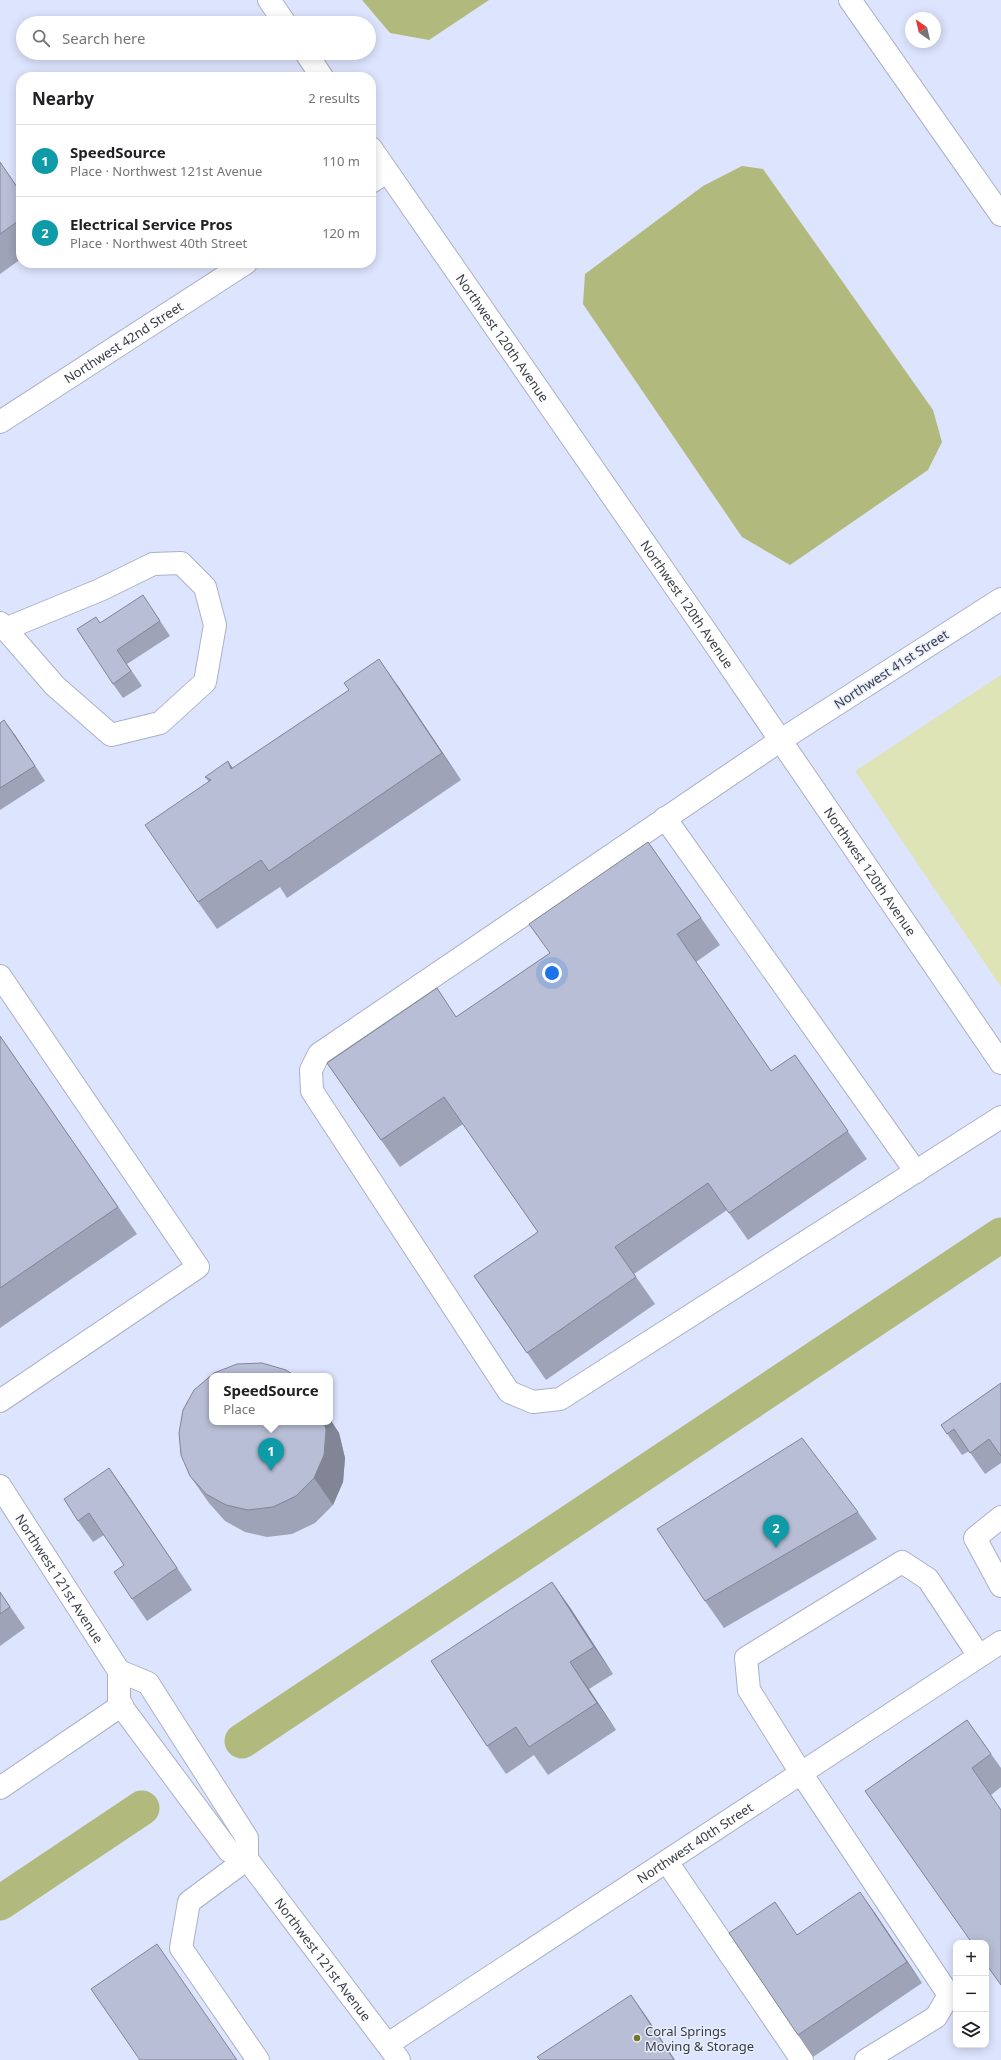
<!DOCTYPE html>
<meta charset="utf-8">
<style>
:root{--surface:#fff;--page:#f6f6f6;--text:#202124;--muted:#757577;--line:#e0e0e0;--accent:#727822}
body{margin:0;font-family:"Noto Sans",sans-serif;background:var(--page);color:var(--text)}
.controls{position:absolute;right:12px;bottom:12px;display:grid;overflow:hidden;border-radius:8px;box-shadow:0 2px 10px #0003}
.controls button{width:36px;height:36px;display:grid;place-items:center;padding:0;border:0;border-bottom:1px solid var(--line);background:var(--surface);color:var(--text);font:20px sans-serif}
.compass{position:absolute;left:905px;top:12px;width:36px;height:36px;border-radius:50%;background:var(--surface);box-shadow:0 2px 10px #0003;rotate:326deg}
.you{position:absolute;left:552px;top:973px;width:14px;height:14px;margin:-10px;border:3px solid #fff;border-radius:50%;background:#1a73e8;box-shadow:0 0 0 6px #1a73e833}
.badge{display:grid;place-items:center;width:26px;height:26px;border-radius:50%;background:var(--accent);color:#fff;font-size:13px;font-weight:700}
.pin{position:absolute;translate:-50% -33px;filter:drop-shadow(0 1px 2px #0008)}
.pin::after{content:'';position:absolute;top:21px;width:14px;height:12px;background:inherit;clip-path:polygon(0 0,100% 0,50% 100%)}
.popup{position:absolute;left:209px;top:1373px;width:124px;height:52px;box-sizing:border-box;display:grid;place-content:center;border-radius:8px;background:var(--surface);filter:drop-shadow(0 1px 3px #0005);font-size:13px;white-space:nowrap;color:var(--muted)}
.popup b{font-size:15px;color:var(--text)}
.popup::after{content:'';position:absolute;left:50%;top:100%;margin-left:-8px;border:8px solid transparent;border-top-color:var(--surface)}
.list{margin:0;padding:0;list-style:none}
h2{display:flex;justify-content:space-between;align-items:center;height:52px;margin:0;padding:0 16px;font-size:17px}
h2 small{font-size:13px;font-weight:400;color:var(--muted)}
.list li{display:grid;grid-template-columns:26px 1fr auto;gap:12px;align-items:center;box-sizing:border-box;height:72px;padding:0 16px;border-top:1px solid var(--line)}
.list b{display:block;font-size:15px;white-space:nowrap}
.list p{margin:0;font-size:13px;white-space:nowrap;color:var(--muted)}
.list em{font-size:13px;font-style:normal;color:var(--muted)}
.icon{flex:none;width:22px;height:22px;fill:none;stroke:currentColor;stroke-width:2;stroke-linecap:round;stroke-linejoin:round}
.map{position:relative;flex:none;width:1001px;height:2060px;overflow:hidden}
.search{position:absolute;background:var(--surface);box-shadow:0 2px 10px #0003;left:16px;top:16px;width:360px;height:44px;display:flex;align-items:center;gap:10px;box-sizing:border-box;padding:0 14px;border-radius:22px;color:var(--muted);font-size:15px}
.panel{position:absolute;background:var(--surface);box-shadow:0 2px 10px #0003;left:16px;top:72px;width:360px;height:196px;border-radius:16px}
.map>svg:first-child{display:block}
.built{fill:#dde4fd;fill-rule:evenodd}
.green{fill:#dee4b5}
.water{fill:#b2b97c}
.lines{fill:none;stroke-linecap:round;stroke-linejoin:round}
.canal{stroke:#b2b97c;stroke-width:35}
.minor-casing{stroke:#aab0c7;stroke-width:24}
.minor{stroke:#fff;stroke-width:22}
.wall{fill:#9ea3b7}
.shaded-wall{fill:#818595}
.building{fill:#b8bed5;stroke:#818595}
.poi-dot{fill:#727822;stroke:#e9eefc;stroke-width:1.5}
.labels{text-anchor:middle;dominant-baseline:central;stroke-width:3;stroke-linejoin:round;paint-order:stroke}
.street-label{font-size:13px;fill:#393c45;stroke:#e9eefc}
.poi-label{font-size:13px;fill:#393c45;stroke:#e9eefc;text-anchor:start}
</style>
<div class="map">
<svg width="1001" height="2060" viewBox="0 0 1001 2060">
<rect width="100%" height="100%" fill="#e9eefc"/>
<path class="built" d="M0,0H1001V2060H0ZM911,18H935V42H911ZM23,23H369V53H23ZM21,77H371V263H21ZM212,1376H330V1422H212ZM956,1943H986V2045H956Z"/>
<path class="green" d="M1001,675V987L855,771Z"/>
<path class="water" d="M362,0H489L429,40L390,33Z
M742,166L763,169L933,410L942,442L928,470L790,565L742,537L583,304L585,274L703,186Z"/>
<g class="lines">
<path class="canal" d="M242,1741L1001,1235
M0,1903L142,1808"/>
<defs>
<g id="minor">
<path d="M269,0L285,23"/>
<path d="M850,0L1001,215"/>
<path d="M306,53L322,77"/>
<path id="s1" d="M371,148L712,640L1001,1063"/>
<path d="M371,182L387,172"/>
<path id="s2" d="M0,422L246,263"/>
<path d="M1001,599L781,740L319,1054L311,1070L312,1091L509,1392L533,1402L560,1399L1001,1117"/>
<path d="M0,623L55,686L111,735L160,723L205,682L215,625L205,587L181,563L153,564L100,590L5,629"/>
<path d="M665,818L916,1172"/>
<path d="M0,976L198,1267L0,1401"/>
<path id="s3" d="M0,1486L119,1671V1703L229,1851L247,1859L399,2060"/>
<path d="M1001,1517L975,1538L1001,1586"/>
<path d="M119,1671L148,1683L247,1838V1859"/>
<path d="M0,1788L122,1705"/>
<path d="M247,1859L189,1902L181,1948L258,2060"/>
<path d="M667,1862L802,2060"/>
<path id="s4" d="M388,2044L1001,1642"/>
<path d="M866,2060L936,2017L949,1995L801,1773L749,1690L746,1658L902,1562L928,1579L979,1656"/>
</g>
</defs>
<use href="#minor" class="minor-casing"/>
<use href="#minor" class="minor"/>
</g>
<path class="wall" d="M0,162L21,192V259L0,274Z
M153,610L170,636L127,664L142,686L123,698L113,684L100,623Z
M398,686L461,780L287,898L280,887L217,929L198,902L209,782L205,777L233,768Z
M0,723L15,735L45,781L0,810Z
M648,842L720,945L696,962L771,1071L795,1055L867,1159L748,1240L727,1210L634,1274L655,1304L546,1380L474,1276L538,1232L463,1124L400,1167L327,1063L457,1017L550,953Z
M0,1036L137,1234L0,1328Z
M1001,1383V1463L985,1474L969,1451L962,1455L941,1425Z
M330,1419L339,1433L345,1458L343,1482L333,1505L315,1523L292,1534L267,1537L245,1532L225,1521L209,1503L190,1476L330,1422Z
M109,1468L192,1590L147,1621L132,1599L124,1565L104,1535L93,1542L78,1521Z
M858,1512L877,1539L724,1628L705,1601Z
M552,1582L571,1609L613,1674L589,1689L616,1730L548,1775L534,1755L506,1774L487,1746Z
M0,1592L25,1628L0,1646Z
M967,1720L1001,1768V1787L991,1795L865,1791Z
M875,1913L922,1983L813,2057L798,2035L797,1934Z"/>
<path class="shaded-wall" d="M379,659L398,686L461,780L442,753Z
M4,720L15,735L45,781L35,766Z
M228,761L247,789L231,769Z
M330,1419L339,1433L345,1458L343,1482L333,1505L314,1478L324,1422H330Z
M109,1468L124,1489L192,1590L177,1568Z
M552,1582L571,1609L613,1674L594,1647Z
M570,1662L589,1689L616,1730L597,1703Z
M860,1892L875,1913L922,1983L907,1962Z
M631,1995L646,2016L675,2060H674Z"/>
<path class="building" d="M0,162L21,193V219L0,234Z
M143,595L160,621L117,650L131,671L113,684L77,629L96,617L100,623Z
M379,659L442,753L269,871L261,860L198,902L145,825L211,780L205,777L228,761L231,769L349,690L344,683Z
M4,720L35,766L0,788V723Z
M648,842L701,918L677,934L771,1071L795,1055L848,1131L729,1213L708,1183L615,1247L636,1277L527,1353L474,1276L538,1232L444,1097L381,1140L327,1063L437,988L456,1017L550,953L529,924Z
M0,1036L118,1207L0,1288Z
M262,1363L286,1370L295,1376H212V1422H324L326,1430L324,1455L314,1478L296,1496L273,1507L248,1510L226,1505L206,1494L190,1476L181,1455L179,1433L183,1410L194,1390L214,1373L237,1364Z
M1001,1383V1456L989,1439L970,1453L954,1429L947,1434L941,1425Z
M802,1438L858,1512L705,1601L657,1529Z
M109,1468L177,1568L132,1599L114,1572L124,1565L89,1513L78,1521L64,1499Z
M552,1582L594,1647L570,1662L597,1703L529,1747L516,1727L487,1746L431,1661Z
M0,1592L10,1607L0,1614Z
M967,1720L991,1754L972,1768L1001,1810V1985L986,1964V1943H972L865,1791Z
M860,1892L907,1962L798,2035L729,1933L775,1902L797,1935Z
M157,1944L237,2060H140L91,1989Z
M631,1995L674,2060H540L537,2057Z"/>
<circle class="poi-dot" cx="637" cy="2038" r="4"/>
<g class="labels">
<g class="street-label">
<text stroke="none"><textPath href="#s1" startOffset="231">Northwest 120th Avenue</textPath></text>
<text stroke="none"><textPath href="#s2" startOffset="147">Northwest 42nd Street</textPath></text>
<text stroke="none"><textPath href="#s1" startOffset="555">Northwest 120th Avenue</textPath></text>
<text transform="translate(891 669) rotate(-33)">Northwest 41st Street</text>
<text stroke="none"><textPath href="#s1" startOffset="879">Northwest 120th Avenue</textPath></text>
<text stroke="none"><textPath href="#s3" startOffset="110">Northwest 121st Avenue</textPath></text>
<text stroke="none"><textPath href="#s4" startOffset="367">Northwest 40th Street</textPath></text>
<text stroke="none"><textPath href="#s3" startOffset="582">Northwest 121st Avenue</textPath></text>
</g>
<g class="poi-label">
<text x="645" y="2031">Coral Springs<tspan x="645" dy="15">Moving &amp; Storage</tspan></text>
</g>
</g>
</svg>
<div class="controls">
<button>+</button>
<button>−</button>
<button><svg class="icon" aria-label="layers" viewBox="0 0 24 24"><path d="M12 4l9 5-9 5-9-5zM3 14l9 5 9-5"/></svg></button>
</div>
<svg class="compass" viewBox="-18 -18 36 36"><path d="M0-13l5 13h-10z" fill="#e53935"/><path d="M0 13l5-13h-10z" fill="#757577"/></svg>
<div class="you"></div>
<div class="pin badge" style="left:271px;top:1471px;background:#0f9aa8">1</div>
<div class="popup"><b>SpeedSource</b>Place</div>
<div class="pin badge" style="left:776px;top:1548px;background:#0f9aa8">2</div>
<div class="search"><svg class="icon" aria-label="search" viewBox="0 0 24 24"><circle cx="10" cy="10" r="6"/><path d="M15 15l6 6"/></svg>Search here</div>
<section class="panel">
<h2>Nearby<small>2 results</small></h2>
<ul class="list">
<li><span class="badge" style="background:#0f9aa8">1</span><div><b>SpeedSource</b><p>Place · Northwest 121st Avenue</p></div><em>110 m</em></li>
<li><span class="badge" style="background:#0f9aa8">2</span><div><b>Electrical Service Pros</b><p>Place · Northwest 40th Street</p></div><em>120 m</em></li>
</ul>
</section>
</div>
